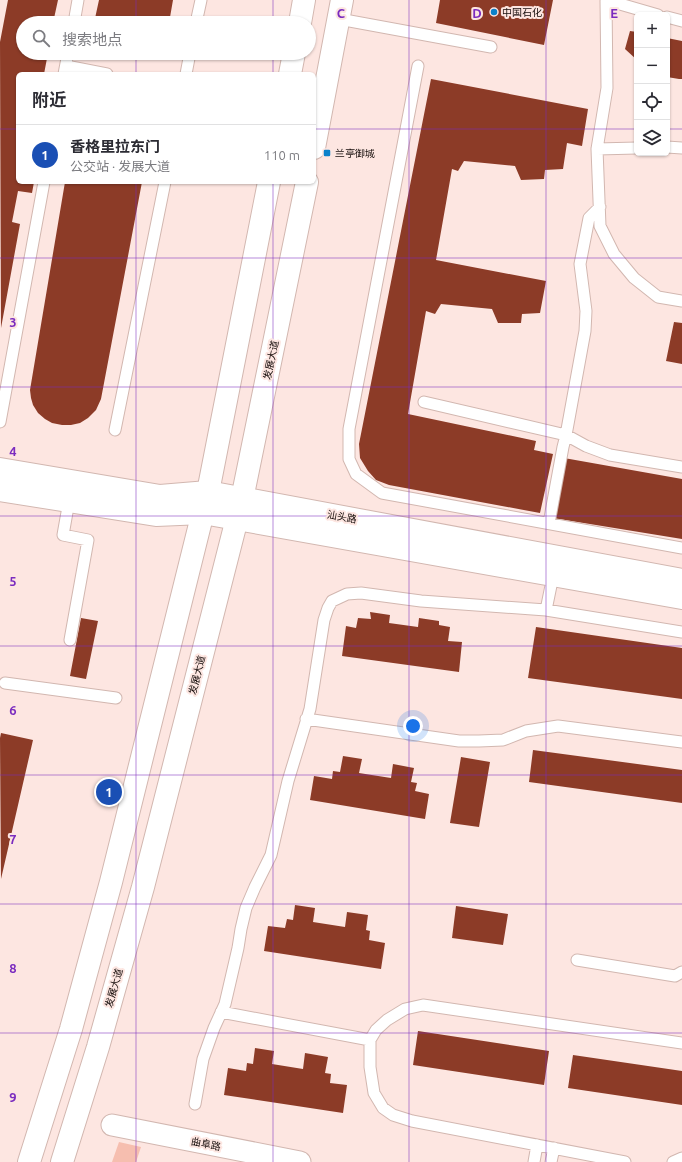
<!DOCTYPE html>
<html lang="zh">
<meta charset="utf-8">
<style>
:root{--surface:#fff;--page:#f7f7f7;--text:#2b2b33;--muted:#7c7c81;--line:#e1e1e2;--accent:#0b82cb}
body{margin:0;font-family:Ubuntu,"Noto Sans SC",sans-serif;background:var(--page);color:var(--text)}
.controls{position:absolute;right:12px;top:12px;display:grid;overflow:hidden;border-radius:6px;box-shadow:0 1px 3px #0004}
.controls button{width:36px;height:36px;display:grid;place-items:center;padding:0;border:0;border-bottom:1px solid var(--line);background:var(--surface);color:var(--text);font:20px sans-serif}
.you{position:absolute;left:413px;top:726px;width:14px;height:14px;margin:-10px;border:3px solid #fff;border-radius:50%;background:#1a73e8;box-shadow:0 0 0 6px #1a73e833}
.badge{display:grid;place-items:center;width:26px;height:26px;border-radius:50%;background:var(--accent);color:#fff;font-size:13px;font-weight:700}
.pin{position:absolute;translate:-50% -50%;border:2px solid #fff;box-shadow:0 1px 4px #0006}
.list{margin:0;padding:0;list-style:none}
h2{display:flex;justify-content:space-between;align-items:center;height:52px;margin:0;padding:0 16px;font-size:17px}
h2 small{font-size:13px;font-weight:400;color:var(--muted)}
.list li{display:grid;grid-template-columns:26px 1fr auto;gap:12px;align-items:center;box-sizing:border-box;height:60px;padding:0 16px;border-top:1px solid var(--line)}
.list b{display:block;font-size:15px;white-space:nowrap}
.list p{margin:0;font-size:13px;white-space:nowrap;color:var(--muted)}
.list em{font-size:13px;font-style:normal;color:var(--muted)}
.icon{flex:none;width:22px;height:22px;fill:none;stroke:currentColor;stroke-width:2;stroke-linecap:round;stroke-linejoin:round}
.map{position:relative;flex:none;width:682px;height:1162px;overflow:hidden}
.search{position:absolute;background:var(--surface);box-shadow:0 1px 3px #0004;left:16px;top:16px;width:300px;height:44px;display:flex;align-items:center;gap:10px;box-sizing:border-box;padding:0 14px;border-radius:22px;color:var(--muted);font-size:15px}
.panel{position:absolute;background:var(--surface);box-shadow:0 1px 3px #0004;left:16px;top:72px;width:300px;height:112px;border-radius:6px}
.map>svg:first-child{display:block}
.green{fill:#f6beaf}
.building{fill:#8c3b27}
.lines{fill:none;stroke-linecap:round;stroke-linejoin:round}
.service-casing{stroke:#d2b7b0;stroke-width:13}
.minor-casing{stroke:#d2b7b0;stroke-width:23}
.tertiary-casing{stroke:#d2b7b0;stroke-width:24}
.primary-casing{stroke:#d2b7b0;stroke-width:24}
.service{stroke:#fff;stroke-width:11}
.minor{stroke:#fff;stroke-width:21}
.tertiary{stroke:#fff;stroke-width:22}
.primary{stroke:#fff;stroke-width:22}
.grid{fill:none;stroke:#7b2cbf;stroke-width:1;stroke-opacity:0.55}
.poi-dot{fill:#0b82cb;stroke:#fde6e1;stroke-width:1.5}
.labels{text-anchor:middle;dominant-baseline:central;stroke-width:4;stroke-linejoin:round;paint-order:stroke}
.poi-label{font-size:10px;fill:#160d0b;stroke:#fde6e1;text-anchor:start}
.street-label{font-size:10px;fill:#160d0b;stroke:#fde6e1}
.grid-label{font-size:13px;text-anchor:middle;font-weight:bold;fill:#7b2cbf;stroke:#fde6e1;stroke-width:4;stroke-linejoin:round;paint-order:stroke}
</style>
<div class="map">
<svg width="682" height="1162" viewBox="0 0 682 1162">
<rect width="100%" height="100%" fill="#fde6e1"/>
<path class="green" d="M119,1142L141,1147L136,1162H112Z"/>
<path class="building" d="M8,0H58L53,23H23V53H48L44,74H18V182H34L32,193L18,191L12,222L20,224L1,328L0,42Z
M99,0H173L169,23H94Z
M440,0H553L544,45L436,23Z
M630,31L637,32V60L625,49Z
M667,38L682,41V79H679L667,77Z
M431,79L588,109L582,146L567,143L563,169L545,170L544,179L521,180L515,166L464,161L458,171L452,169L436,260L546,281L540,313L522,314L521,323H498L492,309L441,304L435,314L426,311L408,414L536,441L534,450L553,454L540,513L389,485L376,480L368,471L360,458L359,444Z
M65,182H142L101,399L96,410L88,418L80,423L71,425H62L52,423L45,419L38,413L33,405L31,398L30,390Z
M674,322L682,323V364L666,361Z
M564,458L682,479V539L553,518Z
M370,612L390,615L389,623L418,627L419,618L439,621V625L450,627L448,641L462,642L459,672L342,656L346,626L356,628L358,618L371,619Z
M81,618L98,621L86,679L70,676Z
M536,627L682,648V699L528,678Z
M1,733L33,740L1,879L0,738Z
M533,750L682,770V803L529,782Z
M343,756L362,759L359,773L391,778L393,764L414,768L411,782L417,783L415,791L429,794L425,819L310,800L314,776L332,779L333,771L340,772Z
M461,757L490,762L479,827L450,823Z
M295,905L315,908L313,922L345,927L347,912L368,915L366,930L370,931L369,940L385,943L381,969L264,951L268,926L285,928L287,919L293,920Z
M456,906L508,914L503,945L452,938Z
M418,1031L549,1051L544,1085L413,1065Z
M255,1048L274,1051L272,1064L303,1069L305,1053L328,1057L325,1073L331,1074L330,1083L347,1085L343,1113L224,1095L228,1068L246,1071L247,1063L253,1064Z
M573,1055L682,1071V1105L568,1088Z"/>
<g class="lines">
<defs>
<path id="service" d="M606,0L607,88L597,149L600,226L614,254L634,278L658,297L682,301
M606,0L658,15
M667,17L682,21
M339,19L491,47
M74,23L78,0
M196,23L201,0
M66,66L107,74
M418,66L349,429V459L356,474L382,493L682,548
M64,74L68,53
M186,74L190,53
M667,147L682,148
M597,149L637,148
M424,402L566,435L586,446L610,455L682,467
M0,422L44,182
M115,430L165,182
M69,501L63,535L88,540L70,640
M549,523L563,447L566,435L585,331L586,311L580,264L589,218L600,207
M546,610L554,571
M5,683L116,698
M306,719L459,741H479L503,740L526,731L558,726L682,742
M577,960L675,976L682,972
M221,1012L370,1040
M195,1104L203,1059L214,1028L225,1004L238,948L241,929L246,908L255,887L271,855L288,781L310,709L324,620L328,608L332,601L347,594L361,593L421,601L546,610L682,632
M534,1162L537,1145
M551,1162L554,1148
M625,1162L412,1121L393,1115L383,1108L374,1093L370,1067V1040L376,1030L387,1020L405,1009L423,1005L682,1043
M673,1162L682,1158"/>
<path id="minor" d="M112,1125L300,1162"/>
<path id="tertiary" d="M0,469L160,496L208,492L682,580
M0,490L156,515L203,513L682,598"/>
<path id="primary" d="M300,23L304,0
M290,74L294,53
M314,148L342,0
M29,1162L71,1029L111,882L208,492L269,182
M62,1162L98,1047L143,887L242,499L307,182"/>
</defs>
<use href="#service" class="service-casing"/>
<use href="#minor" class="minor-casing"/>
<use href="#tertiary" class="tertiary-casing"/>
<use href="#primary" class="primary-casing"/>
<use href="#service" class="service"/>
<use href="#minor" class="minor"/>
<use href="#tertiary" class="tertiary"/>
<use href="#primary" class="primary"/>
</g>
<path class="grid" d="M136,0V23M273,0V23M409,0V1162M546,0V1162M136,53V74M273,53V74M0,129H18M314,129H637M667,129H682M136,182V1162M273,182V1162M0,258H682M0,387H682M0,516H682M0,646H682M0,775H682M0,904H682M0,1033H682"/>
<g class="poi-dot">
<circle cx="494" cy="12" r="4"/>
<rect x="323" y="149" width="8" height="8" rx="2"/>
</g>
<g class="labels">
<g class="poi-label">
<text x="502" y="12">中国石化</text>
<text x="335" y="153">兰亭御城</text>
</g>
<g class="street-label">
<text transform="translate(271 360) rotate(-78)">发展大道</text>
<text transform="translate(342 517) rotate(10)">汕头路</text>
<text transform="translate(197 675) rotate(-76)">发展大道</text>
<text transform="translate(114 988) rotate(-74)">发展大道</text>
<text transform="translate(206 1144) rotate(11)">曲阜路</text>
</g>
</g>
<g class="grid-label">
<text x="341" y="18">C</text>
<text x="477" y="18">D</text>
<text x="614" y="18">E</text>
<text x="13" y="327">3</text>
<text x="13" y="456">4</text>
<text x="13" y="586">5</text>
<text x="13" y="715">6</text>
<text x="13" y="844">7</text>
<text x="13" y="973">8</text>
<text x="13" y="1102">9</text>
</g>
</svg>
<div class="controls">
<button>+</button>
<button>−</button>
<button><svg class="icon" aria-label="locate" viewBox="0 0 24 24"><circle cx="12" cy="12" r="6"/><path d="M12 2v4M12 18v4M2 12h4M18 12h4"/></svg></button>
<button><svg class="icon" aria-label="layers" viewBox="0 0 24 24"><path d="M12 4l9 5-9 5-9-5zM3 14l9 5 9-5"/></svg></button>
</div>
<div class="you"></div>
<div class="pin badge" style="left:109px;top:792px;background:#1a4fb4">1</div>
<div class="search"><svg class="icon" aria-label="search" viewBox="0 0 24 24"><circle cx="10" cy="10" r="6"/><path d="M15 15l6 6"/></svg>搜索地点</div>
<section class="panel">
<h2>附近<small></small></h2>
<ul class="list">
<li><span class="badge" style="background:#1a4fb4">1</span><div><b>香格里拉东门</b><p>公交站 · 发展大道</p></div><em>110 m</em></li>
</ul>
</section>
</div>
